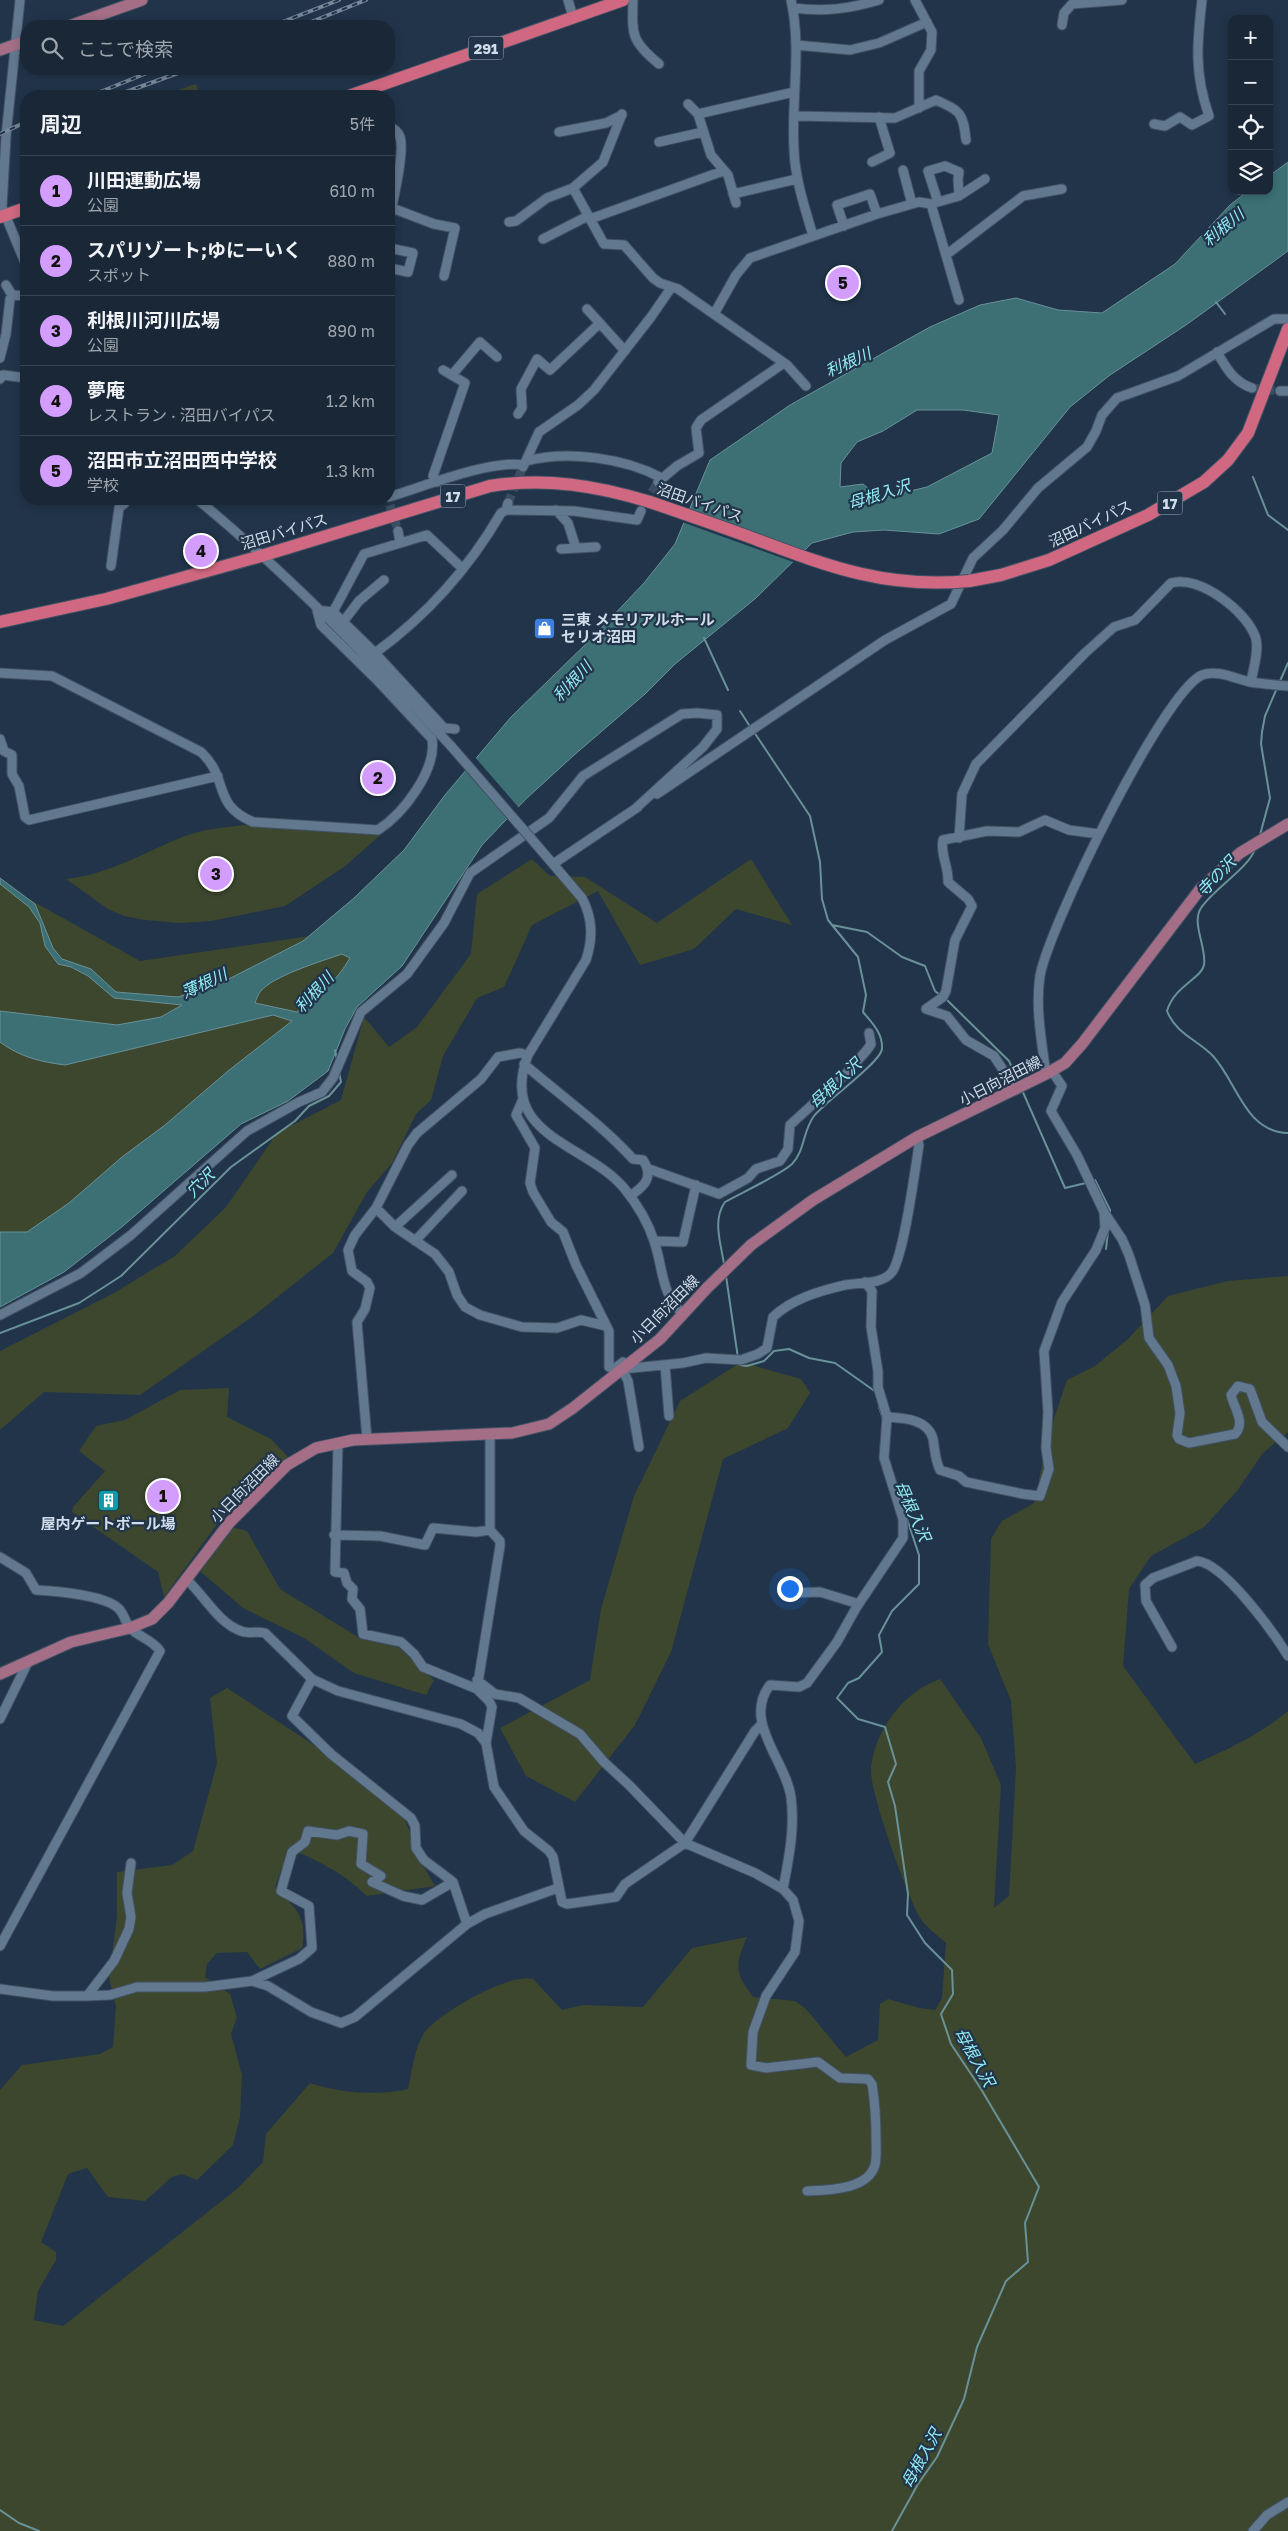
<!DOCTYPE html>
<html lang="ja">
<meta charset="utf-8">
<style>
:root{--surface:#192737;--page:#263342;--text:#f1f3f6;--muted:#9fa5ad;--line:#374452;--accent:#d29dfd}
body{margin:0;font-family:"Golos Text","Noto Sans JP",sans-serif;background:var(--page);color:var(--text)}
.controls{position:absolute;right:15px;top:15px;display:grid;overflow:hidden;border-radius:10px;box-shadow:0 2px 8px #0003}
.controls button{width:45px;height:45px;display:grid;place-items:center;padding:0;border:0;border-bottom:1px solid var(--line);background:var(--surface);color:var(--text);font:25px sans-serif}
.you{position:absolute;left:789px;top:1588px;width:18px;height:18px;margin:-12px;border:4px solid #fff;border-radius:50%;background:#1a73e8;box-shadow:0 0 0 8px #1a73e833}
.badge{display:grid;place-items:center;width:32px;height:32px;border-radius:50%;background:var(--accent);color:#111;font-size:16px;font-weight:700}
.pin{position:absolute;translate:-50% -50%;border:2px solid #fff;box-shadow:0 1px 5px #0006}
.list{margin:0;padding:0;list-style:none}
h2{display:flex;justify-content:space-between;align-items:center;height:65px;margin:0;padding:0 20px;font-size:21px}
h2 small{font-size:16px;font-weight:400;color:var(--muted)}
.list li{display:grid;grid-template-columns:32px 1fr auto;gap:15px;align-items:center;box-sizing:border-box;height:70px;padding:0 20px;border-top:1px solid var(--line)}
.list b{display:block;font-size:19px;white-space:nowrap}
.list p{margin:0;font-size:16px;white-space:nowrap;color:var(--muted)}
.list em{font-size:16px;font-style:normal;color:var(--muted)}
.icon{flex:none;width:28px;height:28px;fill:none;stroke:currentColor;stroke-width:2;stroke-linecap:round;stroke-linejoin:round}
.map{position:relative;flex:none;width:1288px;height:2531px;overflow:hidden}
.search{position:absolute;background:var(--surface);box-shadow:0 2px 8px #0003;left:20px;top:20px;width:375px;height:55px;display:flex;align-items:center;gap:12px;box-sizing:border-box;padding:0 18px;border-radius:20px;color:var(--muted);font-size:19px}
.panel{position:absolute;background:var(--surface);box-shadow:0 2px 8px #0003;left:20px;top:90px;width:375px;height:415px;border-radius:20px}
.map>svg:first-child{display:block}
.green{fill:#3d472e}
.water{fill:#3c7075;stroke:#699198;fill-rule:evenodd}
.pier{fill:#213449}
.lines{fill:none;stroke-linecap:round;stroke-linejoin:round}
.stream{stroke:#699198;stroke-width:2}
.minor-tunnel{stroke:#3b4d61;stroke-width:9;stroke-dasharray:9 4.5;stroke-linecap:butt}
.minor-casing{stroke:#415163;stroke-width:11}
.major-casing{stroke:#415163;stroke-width:13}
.highway-casing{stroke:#415163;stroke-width:14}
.minor{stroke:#62788f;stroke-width:9}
.major{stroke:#a36e86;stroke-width:11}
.highway{stroke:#cf6880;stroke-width:12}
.rail-casing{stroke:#778798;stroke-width:4}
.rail{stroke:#213449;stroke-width:2;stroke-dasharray:5.5;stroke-linecap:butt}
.minor-bridge-casing{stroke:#415163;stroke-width:11;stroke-linecap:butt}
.highway-bridge-casing{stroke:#415163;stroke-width:14;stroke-linecap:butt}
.minor-bridge{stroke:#62788f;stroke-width:9}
.highway-bridge{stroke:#cf6880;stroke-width:12}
.labels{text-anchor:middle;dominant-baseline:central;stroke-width:4.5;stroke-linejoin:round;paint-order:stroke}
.shield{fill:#213449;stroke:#9caaba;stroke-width:1}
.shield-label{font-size:14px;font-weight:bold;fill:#d1ddeb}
.street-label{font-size:15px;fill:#d1ddeb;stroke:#213449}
.poi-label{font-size:15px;font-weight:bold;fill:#d1ddeb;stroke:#213449;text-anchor:start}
.water-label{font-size:16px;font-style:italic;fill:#93ecf5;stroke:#213449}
</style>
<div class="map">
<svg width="1288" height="2531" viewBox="0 0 1288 2531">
<rect width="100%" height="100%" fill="#213449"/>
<path class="green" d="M196,84L200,96H160Z
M252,824L354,831H385L344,867L285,906L211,921L179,923L145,920L124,916L108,909L66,879C112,874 145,851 188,835C207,828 232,827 252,824Z
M532,859L550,876L585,877L657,923L751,859L792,925L736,909L694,949L640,965L598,891L532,925L504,987L477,998L443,1056L431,1100L416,1114L392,1163L367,1192L333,1253L252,1317L140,1395L44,1392L0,1430V1351L114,1293L175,1256L226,1207L277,1133L341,1100L364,1017L389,1047L417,1027L471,954L477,894Z
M0,883L140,961L413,921L0,1272Z
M1288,1276V1432L1262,1454L1237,1491L1204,1527L1151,1556L1129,1589L1123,1666L1195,1764C1227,1750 1261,1734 1288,1711V2531H0V2090L22,2065L100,2054L113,2047L116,2007L109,1978L117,1916V1872L172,1865L193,1851L217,1763L210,1698L227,1688L326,1753L404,1817L421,1862L435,1886L367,1896C344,1874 319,1860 289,1849L275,1887C295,1908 308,1916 302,1948L260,1969L247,1952L217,1953L207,1964L205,1977L230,1994L237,2017L231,2034L242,2075L240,2117L233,2145L197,2180L182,2174L172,2177L145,2201L108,2197L87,2168L68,2174L41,2242L56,2252V2260L38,2291L34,2320L63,2326L237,2189L263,2162L266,2134L310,2083C339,2093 378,2096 408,2089C412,2072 414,2049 424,2033C437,2014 510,1972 533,1979L562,2010L583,2005L643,2007L692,1948L747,1937C735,1965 734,1972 753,1997L795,2001L806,2009L846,2057L878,2040L880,2004L888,1999L920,2008L935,2010L942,1998L946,1943C937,1935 924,1926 919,1916C907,1894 868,1789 871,1767C876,1729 903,1692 940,1679L981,1738L1001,1785L994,1908L1009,1896L1016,1768L1011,1701L988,1644L991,1539L1002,1521L1034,1503L1049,1433L1067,1380L1095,1366L1128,1339L1168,1296L1228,1281Z
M741,1362L801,1379L810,1393L788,1428L723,1459L671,1652L635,1725L575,1802L526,1776L500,1728L590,1680L601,1609L634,1496L680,1401Z
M229,1388L227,1417L271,1439L289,1458L255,1485L218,1523L164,1597L158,1572L72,1512L73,1507L105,1471L79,1451L96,1426L125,1420L180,1390Z
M224,1525L247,1531L280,1589L361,1639L398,1647L434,1680L426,1695L354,1673L304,1638L243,1608L200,1571Z"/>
<path class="water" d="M1288,162V251L1186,325L1110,375L1070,407L979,519L939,534L884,530L853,532L812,543L756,598L675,664L645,694L573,756L526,799L482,845L402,966L357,1007L345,1029L328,1071L288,1101L241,1124L123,1226L64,1272L0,1307V1232H27L69,1203L122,1157L165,1125L228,1071L292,1021L273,1015L65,1065C41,1062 20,1057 0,1042V1011L117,1025L161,1017L182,1005L114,998L88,976L71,967L58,964L45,946L40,923L29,907L0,884V878L35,904L53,948L62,959L91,969L116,992L178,997L221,983L303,941L354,898L404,850L445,795L511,717L591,639L644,583L675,544L710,460L790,405L930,327L980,305L1016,298L1058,310L1102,313L1175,264L1230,205L1248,191H1269V176ZM917,410H963L999,415L992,453L927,487L880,498L863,484L840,487L841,463L857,442L883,431ZM342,954L350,958C336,982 319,996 297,1012L255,1003C256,1000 258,995 260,992C272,976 322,961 342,954Z"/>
<path class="pier" d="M687,510L806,553L796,563L682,522Z
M474,756L520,809L509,820L464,769Z"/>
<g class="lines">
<path class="stream" d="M1216,302L1225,314
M1253,477L1268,515L1288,530
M704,638L728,690
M1280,681L1288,663
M740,711L751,728
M1260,835L1270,798L1261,744L1262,732L1265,716L1277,688
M1255,849C1249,868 1213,889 1201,908C1191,923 1207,948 1204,965C1202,978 1174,986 1167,1011C1176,1034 1198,1040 1213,1056C1237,1082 1245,1132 1288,1133
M832,925L867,932L902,957L925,966L935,991L940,995
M946,999L1009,1061L1019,1083
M335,1050L337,1060
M1022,1090L1065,1188L1086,1183
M1093,1181L1095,1180L1110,1210V1215
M1106,1249L1108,1232
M724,1264C721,1244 712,1220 725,1202C741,1193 780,1175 792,1164C805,1151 803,1130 814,1116C826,1101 880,1063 882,1049C883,1033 872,1023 863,1012L866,995L858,957L828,920L822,899L820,862L810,816L754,732
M726,1276L738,1358
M0,1333L79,1303L121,1276L231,1167L295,1121L309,1106L329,1096L341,1082L339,1072
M739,1362L740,1365L747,1366L764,1361L774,1351L789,1349L809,1358L835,1363L876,1392
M879,1407L883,1419
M880,1458L881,1446
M0,2510L19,2523L39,2531
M892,2531L918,2484L937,2457L964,2399L977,2347L1006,2281L1028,2262L1025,2223L1039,2187L981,2089L951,2044L941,2014L953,1994L952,1970L925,1943L907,1915L908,1894L895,1806L888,1782L896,1764L885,1727L858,1719L837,1698L848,1683L859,1678L882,1652L879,1635L892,1611L919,1584V1555L907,1519"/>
<path class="minor-tunnel" d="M1252,388L1280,391
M508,503L523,467
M645,504L658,482
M390,505L398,531"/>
<defs>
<path id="minor" d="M20,0L6,136L2,207L26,265
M568,0L573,17
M633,0C632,35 631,41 659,64
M791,0C802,49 791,100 794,150C795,179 805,208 813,236
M915,0L932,32L931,50L919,71V108
M793,8C824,12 849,9 879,0
M1062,25L1064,13L1072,4L1122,0
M796,45L850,50L879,43L927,22
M688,104L698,114L711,155L728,175L736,203
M622,114L603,162L573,188L604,244L624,245L653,278L660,283L678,289L787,365L806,386
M698,114L794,92
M795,116L895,118L936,100C961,111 963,113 966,140
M1154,124L1165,126L1180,117L1192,125L1209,116C1194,73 1197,43 1202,0
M389,126C394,129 398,131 400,137C405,152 393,202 389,219
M559,132L606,123L622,115
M659,142L703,132
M872,162L890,153L879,117
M903,170L912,204
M733,194L797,179
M938,202L928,171L945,166L959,172L958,179L959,196
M931,204L959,300
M392,208L434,224L455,228L444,276
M590,219L723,171
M509,222L516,221L547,198L573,188
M844,226L837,205L870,194L877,214
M543,239L588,216
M389,248L413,253L408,272L389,268
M946,255L1023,196L1062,189
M6,285L12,295L26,296
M587,309L625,351
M714,314L736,275L750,258L877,214L919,202L931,204L959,196L985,179
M1217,352C1226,368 1234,382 1252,388
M0,358L6,334L10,299L12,295
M452,375L480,342L497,357
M0,379L3,375L26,378
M1280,391H1288
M518,414L522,408L521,389L537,359L550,370L600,323
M526,461C568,450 624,458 662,478
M523,467L539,432L578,405L594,390L651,317L671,288
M437,482L433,476L465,383L443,370
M658,482L677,466L699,453L696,428L701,420L784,363
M389,497C422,487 492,459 524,465
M197,499C288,574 371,660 451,746
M506,510L574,511L637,520L641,511
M556,510L568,523L576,548
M398,531L400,542
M561,549L596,547
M111,566L119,508L125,503L126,499
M333,612L364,554L427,535L463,569
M343,622L359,601L384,580
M375,653L444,728L455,729
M0,673L52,676L201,752C230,779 211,804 253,822L378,830C403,814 437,770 432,739L376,679L321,625L317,610L333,612L375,653C426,616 469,568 501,513L506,510L508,503
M0,739L4,751L12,755V774L19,786L25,817L29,820L218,776
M657,794L885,640L951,604L973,558L1003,530L1038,488L1087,447L1096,431L1102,415L1117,398L1178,376L1274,319H1288
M959,838L962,794L976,764L1085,653L1114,627L1135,620L1171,583C1199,574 1249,613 1256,639C1259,651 1253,670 1251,682
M535,843L582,898C593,919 593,938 586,960L528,1055C497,1136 586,1143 624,1188C637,1204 648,1222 654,1241C664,1270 660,1292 683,1314
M553,864L638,807
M926,1009L943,997L946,991L955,940L972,906L968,899L948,882C949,867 940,855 943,840L987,831L1019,832L1045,820L1069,830L1099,834
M926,1009L947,1016L966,1040L994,1056L1016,1090
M524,1064C561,1096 600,1123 633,1159L643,1160C654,1177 645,1186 630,1196
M1052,1071L1062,1086L1051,1111L1077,1155L1104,1212L1122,1239L1129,1255L1145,1305L1149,1338L1168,1365L1176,1386L1180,1413L1177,1435L1179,1439L1189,1443L1235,1434C1246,1423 1234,1408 1231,1395L1238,1386L1250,1389L1262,1422L1288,1447
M1046,1074C1042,1043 1035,1008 1040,976C1048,929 1163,692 1202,675C1217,669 1236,679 1250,682C1263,684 1276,685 1288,686
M523,1099L516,1115L535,1148L530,1183L533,1192L551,1222L563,1232L576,1265L609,1331V1367L614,1369L623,1362
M649,1169L719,1194L748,1178L756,1169L780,1161L788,1149L790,1125L847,1073C854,1062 865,1055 871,1044L869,1033
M376,1208L395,1227L435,1254L449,1272L457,1295L465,1307L480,1315L522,1327L557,1328L581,1320L606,1326
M395,1227L452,1175
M415,1241L462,1191
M654,1241L683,1242L696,1185
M0,1315L81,1273L131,1235L247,1131L299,1102L322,1092L333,1078L361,1012L407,974L444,923L470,873L549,818L583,776L682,714L697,713L717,715V729L703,747L635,809
M665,1365L669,1416
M887,1417C903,1418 928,1419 933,1439C935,1450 935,1460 940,1470L959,1476L966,1482L1023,1494L1040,1496L1049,1469L1046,1448L1048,1412L1044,1351L1062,1302L1096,1250L1105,1228L1104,1212
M490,1435V1530L500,1541V1546L477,1689L489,1701L492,1707L486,1743L494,1787L524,1831L549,1851L553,1857L562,1902L567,1904L616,1897L625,1884L685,1843L755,1731L762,1724
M367,1439L357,1322L365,1309L370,1288L367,1282L352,1271L348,1250L355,1235L376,1208L408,1145L417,1133L481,1079L498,1057L520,1053L528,1055
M338,1443L335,1572L344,1573L347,1583L353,1589L352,1599L360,1609L363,1634L401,1642L414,1654L423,1667L477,1689
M639,1447L628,1381L622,1369L683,1363L706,1358L741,1360L758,1354L767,1348L773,1317C792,1299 819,1291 845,1285C860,1282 882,1285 892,1272C904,1255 915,1170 919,1145L917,1137
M334,1535L380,1536L425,1545L433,1528L476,1532L490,1530
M0,1557L26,1573L36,1590C55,1591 104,1595 118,1608C124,1613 125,1622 130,1628C139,1637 153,1640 160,1651L0,1946
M186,1579C205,1596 217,1622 241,1631C248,1634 257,1631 265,1633L312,1679L338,1691L461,1724L478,1733L486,1743
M792,1593L820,1592L859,1604
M1172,1647L1146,1601L1145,1585L1153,1578L1197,1561C1224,1563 1274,1633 1288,1656
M312,1679L292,1716L331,1754L411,1818L415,1826L416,1848L424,1860L453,1882L467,1924
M477,1680L495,1694L519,1698L580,1734L604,1762L629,1785L685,1843L755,1873L783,1889L793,1900L799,1921L795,1952L766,1996L753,2032L751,2065L766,2068L818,2062L840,2078L868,2079L872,2084C875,2102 876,2120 876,2138C876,2146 877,2157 875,2165C868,2190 828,2190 807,2191
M0,1719L28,1662
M783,1889C789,1857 795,1829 791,1797C786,1761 742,1721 770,1685L799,1687L807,1683L837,1642L856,1608L903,1538V1519L884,1458L887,1417L878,1387V1371L871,1327L872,1291L865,1282
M252,1981L299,1959L312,1948L309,1906L281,1891L292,1852L305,1842L308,1831L337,1835L349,1831L363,1834L361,1864L381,1876L372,1882L403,1896L422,1900L453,1882
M0,1989L53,1996H87L110,1995L137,1987H205L252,1981L268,1986L311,2012L341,2023L355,2017L467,1924L485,1914L558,1888
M87,1996L114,1961L129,1929L131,1917L127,1893L131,1863
M1253,2531L1267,2515L1288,2502"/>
<path id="major" d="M69,26L142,0
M0,50L26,41
M0,1674L71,1642L130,1628L152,1619L168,1603L230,1522L287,1465L316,1448L353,1440L512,1433L549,1424L573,1408L660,1339L707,1288L751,1245L813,1200L917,1137L1046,1074L1065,1063L1082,1044L1201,888L1240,853L1288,824"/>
<path id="highway" d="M349,96L623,0
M0,217L26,208
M969,581L1001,575L1049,560L1148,515L1204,482L1228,460L1248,433L1288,329
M0,622L106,599L261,556L490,486C545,477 598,486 650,502"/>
</defs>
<use href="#minor" class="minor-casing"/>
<use href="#major" class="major-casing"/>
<use href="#highway" class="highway-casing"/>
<use href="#minor" class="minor"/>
<use href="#major" class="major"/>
<use href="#highway" class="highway"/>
<defs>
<path id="rail" d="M272,26L339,0
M301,26L366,0
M90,96L157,69
M115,96L189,69
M0,134L26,122"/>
</defs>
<use href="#rail" class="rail-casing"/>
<use href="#rail" class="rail"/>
<defs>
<path id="minor-bridge" d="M451,746L535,843"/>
<path id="highway-bridge" d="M650,502C685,514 720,526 755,539C830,567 887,589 969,581"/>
</defs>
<use href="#minor-bridge" class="minor-bridge-casing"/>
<use href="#highway-bridge" class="highway-bridge-casing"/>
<use href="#minor-bridge" class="minor-bridge"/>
<use href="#highway-bridge" class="highway-bridge"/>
</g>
<defs>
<symbol id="shop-square" viewBox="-11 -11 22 22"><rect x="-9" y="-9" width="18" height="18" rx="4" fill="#3f7fe0" stroke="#213449"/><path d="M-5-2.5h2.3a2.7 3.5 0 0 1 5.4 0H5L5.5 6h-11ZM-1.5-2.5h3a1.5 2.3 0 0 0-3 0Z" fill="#fff"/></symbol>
<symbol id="building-square" viewBox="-11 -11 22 22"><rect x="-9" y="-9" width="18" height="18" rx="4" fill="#0f9aa8" stroke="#213449"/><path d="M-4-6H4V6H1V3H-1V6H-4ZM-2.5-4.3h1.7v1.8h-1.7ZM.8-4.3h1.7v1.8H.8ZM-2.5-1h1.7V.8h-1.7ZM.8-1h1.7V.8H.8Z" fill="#fff"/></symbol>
</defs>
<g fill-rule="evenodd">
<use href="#shop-square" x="532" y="616" width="25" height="25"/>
<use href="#building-square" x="96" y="1488" width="25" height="25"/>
</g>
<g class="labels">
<g class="shield">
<rect x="468.5" y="36.5" width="35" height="23" rx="4"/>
<rect x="440.5" y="484.5" width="25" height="23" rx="4"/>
<rect x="1157.5" y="491.5" width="25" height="23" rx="4"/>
</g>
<g class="shield-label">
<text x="486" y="48">291</text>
<text x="453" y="496">17</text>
<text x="1170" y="503">17</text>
</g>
<g class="street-label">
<text transform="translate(700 502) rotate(19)">沼田バイパス</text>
<text transform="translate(1090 523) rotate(-25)">沼田バイパス</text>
<text transform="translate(284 531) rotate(-17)">沼田バイパス</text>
<text transform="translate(1000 1080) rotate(-27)">小日向沼田線</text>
<text transform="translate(664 1309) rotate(-45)">小日向沼田線</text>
<text transform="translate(244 1488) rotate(-45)">小日向沼田線</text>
</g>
<g class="poi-label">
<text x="561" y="619">三東 メモリアルホール<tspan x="561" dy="17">セリオ沼田</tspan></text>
<text x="108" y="1523" text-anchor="middle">屋内ゲートボール場</text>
</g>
<g class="water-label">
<text transform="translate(1223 227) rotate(-40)">利根川</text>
<text transform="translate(848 362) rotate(-24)">利根川</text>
<text transform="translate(879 494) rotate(-17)">母根入沢</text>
<text transform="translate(572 681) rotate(-47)">利根川</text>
<text transform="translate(1216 876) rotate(-46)">寺の沢</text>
<text transform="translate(204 983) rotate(-25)">薄根川</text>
<text transform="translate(314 992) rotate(-47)">利根川</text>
<text transform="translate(835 1083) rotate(-43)">母根入沢</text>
<text transform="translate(200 1183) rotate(-45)">穴沢</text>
<text transform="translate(913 1511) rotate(66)">母根入沢</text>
<text transform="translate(975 2057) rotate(61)">母根入沢</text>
<text transform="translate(921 2458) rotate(-61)">母根入沢</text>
</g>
</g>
</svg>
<div class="controls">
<button>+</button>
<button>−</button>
<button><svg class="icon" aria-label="locate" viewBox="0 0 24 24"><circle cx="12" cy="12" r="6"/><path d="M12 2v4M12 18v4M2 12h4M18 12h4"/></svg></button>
<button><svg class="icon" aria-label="layers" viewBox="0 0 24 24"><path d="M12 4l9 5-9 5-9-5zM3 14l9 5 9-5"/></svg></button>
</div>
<div class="you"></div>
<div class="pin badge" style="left:163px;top:1496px">1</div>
<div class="pin badge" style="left:378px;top:778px">2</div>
<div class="pin badge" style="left:216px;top:874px">3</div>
<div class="pin badge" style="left:201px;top:551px">4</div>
<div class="pin badge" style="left:843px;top:283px">5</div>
<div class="search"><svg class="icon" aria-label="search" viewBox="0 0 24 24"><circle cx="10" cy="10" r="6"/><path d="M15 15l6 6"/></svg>ここで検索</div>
<section class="panel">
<h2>周辺<small>5件</small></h2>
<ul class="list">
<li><span class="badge">1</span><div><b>川田運動広場</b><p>公園</p></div><em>610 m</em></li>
<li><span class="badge">2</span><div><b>スパリゾート;ゆにーいく</b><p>スポット</p></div><em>880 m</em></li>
<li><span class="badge">3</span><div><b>利根川河川広場</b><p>公園</p></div><em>890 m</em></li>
<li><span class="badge">4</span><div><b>夢庵</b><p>レストラン · 沼田バイパス</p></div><em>1.2 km</em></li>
<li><span class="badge">5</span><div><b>沼田市立沼田西中学校</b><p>学校</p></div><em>1.3 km</em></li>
</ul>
</section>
</div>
